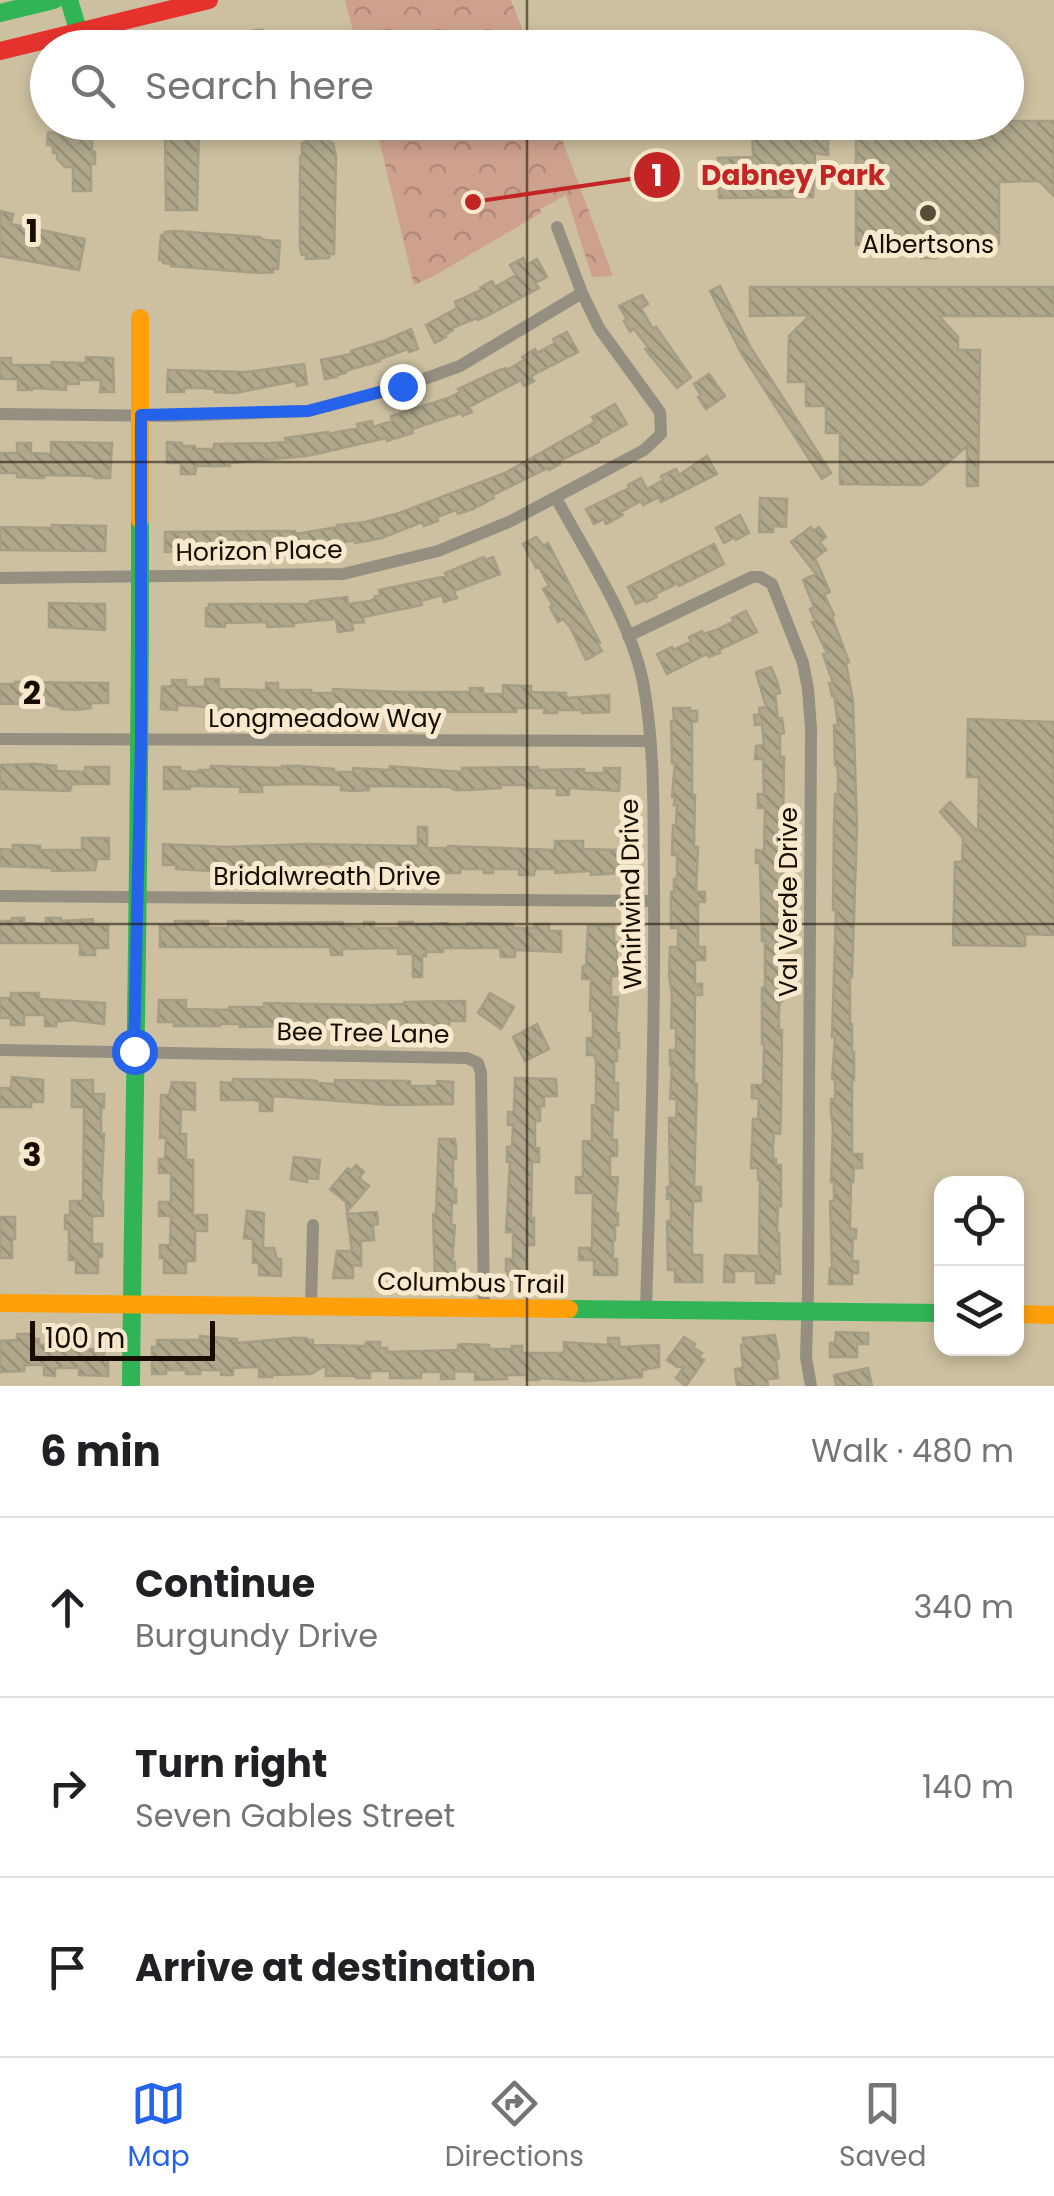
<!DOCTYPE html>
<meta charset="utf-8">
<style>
:root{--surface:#fff;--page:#f2f2f2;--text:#202124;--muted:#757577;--line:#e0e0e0;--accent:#2563eb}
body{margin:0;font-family:Poppins,sans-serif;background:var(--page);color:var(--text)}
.controls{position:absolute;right:30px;bottom:30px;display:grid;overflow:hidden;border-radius:20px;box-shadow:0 5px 15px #0003}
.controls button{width:90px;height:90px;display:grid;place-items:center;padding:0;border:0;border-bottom:2px solid var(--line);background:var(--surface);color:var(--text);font:50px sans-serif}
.scale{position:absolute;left:30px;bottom:25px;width:185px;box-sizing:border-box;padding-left:10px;border:5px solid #160d00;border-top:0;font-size:28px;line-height:35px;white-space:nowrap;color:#160d00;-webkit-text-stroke:8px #f6e9cd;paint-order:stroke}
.stop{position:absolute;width:30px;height:30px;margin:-22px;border:8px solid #2563eb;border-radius:50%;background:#fff}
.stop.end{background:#2563eb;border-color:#fff;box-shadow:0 2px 10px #0008}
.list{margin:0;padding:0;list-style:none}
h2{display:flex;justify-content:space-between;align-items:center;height:130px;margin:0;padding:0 40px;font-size:42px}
h2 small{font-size:32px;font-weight:400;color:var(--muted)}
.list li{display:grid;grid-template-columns:65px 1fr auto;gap:30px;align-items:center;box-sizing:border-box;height:180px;padding:0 40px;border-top:2px solid var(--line)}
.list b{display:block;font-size:38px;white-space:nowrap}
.list p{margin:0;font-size:32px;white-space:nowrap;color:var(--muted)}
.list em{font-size:32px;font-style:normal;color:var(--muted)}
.icon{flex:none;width:55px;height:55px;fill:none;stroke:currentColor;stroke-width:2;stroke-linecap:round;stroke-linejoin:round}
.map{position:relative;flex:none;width:1054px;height:1386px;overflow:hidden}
.search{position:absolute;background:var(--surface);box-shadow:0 5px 15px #0003;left:30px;right:30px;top:30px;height:110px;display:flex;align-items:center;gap:25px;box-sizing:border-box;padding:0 35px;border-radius:55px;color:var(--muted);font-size:38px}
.sheet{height:670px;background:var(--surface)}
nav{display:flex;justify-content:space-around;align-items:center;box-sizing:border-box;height:140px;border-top:2px solid var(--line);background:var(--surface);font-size:28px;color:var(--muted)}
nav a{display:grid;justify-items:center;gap:5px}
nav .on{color:var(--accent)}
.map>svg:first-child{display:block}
.forest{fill:url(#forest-crowns)}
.building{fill:url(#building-back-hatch);stroke:#a59e85;stroke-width:2.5}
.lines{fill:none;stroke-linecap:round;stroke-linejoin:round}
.street{stroke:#958f82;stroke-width:12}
.fast{stroke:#30b455;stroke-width:18}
.slow{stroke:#ff9f0a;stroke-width:18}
.jam{stroke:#e5322d;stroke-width:18}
.route{stroke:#2563eb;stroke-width:12}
.grid{fill:none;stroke:#160d00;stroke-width:2.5;stroke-opacity:0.55}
.poi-dot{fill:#564c38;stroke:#f6e9cd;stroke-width:4}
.labels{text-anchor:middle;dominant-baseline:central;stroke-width:10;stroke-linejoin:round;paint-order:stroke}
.poi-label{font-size:25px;fill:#160d00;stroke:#f6e9cd}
.street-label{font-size:25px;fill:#160d00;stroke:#f6e9cd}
.grid-label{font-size:32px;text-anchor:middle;font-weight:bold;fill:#160d00;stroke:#f6e9cd;stroke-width:10;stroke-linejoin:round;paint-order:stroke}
.leader{fill:none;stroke:#c32524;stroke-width:4}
.callout-dot{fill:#c32524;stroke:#f6e9cd;stroke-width:4}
.mark-label{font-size:30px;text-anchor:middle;font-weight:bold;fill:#fff}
.callout-label{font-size:28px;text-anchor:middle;font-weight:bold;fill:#c32524;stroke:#f6e9cd;stroke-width:10;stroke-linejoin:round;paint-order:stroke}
</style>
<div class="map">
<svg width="1054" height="1386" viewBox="0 0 1054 1386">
<defs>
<pattern id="forest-crowns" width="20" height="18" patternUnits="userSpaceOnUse" patternTransform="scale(2.5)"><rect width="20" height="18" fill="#cea18f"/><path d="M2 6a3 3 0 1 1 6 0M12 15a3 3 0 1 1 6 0" fill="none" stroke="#b0897a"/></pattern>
<pattern id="building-back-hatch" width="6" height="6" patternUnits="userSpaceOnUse" patternTransform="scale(2.5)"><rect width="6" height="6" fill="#afa88c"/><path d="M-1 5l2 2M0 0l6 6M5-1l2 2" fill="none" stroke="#968f77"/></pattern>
</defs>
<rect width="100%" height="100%" fill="#cdc0a1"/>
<path class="forest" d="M345,0H511L529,47H357Z
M375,123H556L613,276L592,277L566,195L540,209L541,213L434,276L414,285Z"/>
<path class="building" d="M256,30H262L263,34L267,33L271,48H204L203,44Z
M1006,121H1054V196L1039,181L999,182V244H936V258H921V253H905V245H856V122Z
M167,122H197V126H199L197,210H166L165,126H167Z
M752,122H828V155L815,153L813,197L719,198L718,158L753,157Z
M64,130L92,133V152H95V164H91V191H73V167H65L57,159V153H53V145H47L48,133L64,132Z
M330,139V143H333L336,157L334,254H329V258L306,259V255H302L300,248V157L302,155V143H306L305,140Z
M0,211L13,214L11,224L85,239L79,270L0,256Z
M175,231L259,237L265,240L280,241L278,269L273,268V272L260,273L171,266V264L163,263V260H159L161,235H164L165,232Z
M523,258L526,265L537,259L547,277L535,283L539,288L487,316L478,320L477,318L452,328L453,330L445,335L446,337L435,343L426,325L457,308L455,302L481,290L480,288L492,281L495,287L516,275L510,265Z
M720,286L751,348L831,473L822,479L741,353L710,291Z
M750,287H1054V316H939L958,337V350H980L978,486H967V446L922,485L840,484V433H826V406H806V382H788L789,336L810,315L750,316Z
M642,295L648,304L641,308L653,329L656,327L691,377L677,388L645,349L648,347L634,329L630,332L624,321L627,319L619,306Z
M411,329L418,349L409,352L408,349L380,359V361L345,371L346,373L337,375V377L325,379L321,360L351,354V351L386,340Z
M567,332L578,352L531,376L534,381L524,386L521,380L469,407L472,412L463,416L461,413L412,429L413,433L387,441L386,438L307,456L230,463V466H196L195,474H181V463H167V442L182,443V446H195V449H214V444L270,443L286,442L285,438L328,432V434L358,428L357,424L372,421L373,427L392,421L391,416L448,398L460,392L458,389L497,371L506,368L507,370L524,360L522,357L535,349L537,353L555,343L553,339Z
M86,357L113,358L114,392H100L101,380H79V384H66V390L32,388V390H18V379H0V358H11V365H52V362L86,363Z
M304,364L307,384L297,386L296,381L235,393L215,392V389L203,388H184V392H167L168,370L246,372Z
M709,374L725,396L706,409L698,397L701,395L694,384Z
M615,404L627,424L598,440L599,442L559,461L560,464L549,470L548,468L493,495L494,498L473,509L458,514L456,510L437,517L438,521L424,526L422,522L382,538L355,543V540L310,549L287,550V553L226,549H216V552H204V549L165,552V532L295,531V534L338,527L337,525L365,522L399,513L505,473L595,422L592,417Z
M51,442L112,443L110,478H94V476L44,475V478H30L17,477V473H0V453H17V443H31V453L51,454Z
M707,456L717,474L661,502L659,497L643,505L641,501L621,512L623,515L606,524L604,519L594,524L586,509L629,488L628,485L641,478L647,489L663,480L661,476L676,469L679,475Z
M760,498L787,499L786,527L773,526V532H759Z
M740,515L749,533L736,540L735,537L724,543L716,528Z
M52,525L106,526L105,551L0,550V527L52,528Z
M811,527L813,531L819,527L826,537L820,542L826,550L815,558L830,592L824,594L834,615L832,617L849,662L846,663L853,701L857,827L852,977H850V1024H852V1052H854V1080H852V1154H862V1168H854L853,1182H851L850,1229H856V1238H853L852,1261H858V1273H852V1284H829L830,1268H832L830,1201H834V1182H831L833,1127L831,1114V1099H835V1079H832L835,1037H832L836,910H833L834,827L835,794H838V774L837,765H835L834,725H838L834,695L832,696L829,683H833L823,654L827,653L812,622L815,621L810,609L814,607L803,580L816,574L791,542Z
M536,537L544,546L548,543L600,643L598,644L602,651L586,660L570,627L563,619L558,622L550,607L553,606L543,589L549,586L539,567L536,568L523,544Z
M714,544L724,564L679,586L678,583L655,594L657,597L646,602L645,600L636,604L628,587Z
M484,557L485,560L493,557L500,574L454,591L457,598L444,602L442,595L421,601L422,605L363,617L364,622L352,623L353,630L338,632L336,619L294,623V626L267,627V622L225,623V627L206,626V608H209V604H310V601L347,597L348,604L370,601L375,598V596L380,595L379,590L447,576L445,573Z
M49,603L105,604V630L49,627Z
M746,611L757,632L719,650L720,653L709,657L707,654L667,674L657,654L672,647L673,650L691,642L689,637L702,631L703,634L716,630L734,621L732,618Z
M771,667L778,684L780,693L775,694L778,719L782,718L784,733L780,734V757H784L783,832L780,838V859H784L782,908H780L779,927L783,928L782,1001H780L779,1010V1030H782L781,1113L780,1134L774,1133L773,1147V1159H776V1165H781V1206H778L777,1233H779L780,1274L774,1273V1283H756V1271H734V1282H724L725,1255L759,1256L760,1180H758V1168H751L753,1119H758L759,1099L752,1098V1085H763L764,1044H762V988H765V941H762L760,863H756V850L764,851L765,808H758V794H764L763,759H755L756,746L764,745L762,724L755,725L754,715L760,714L759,708L766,707L756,672Z
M205,679H219V689L266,690V683H278V690H311V693H333V689L401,692H470V688H483V694H503V685L531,686V692L566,693V698L609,695V712L582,713V710H557V713H544L545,708H516V712H448V708H423V712H410V710L385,709V712L219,708V710H209V708L197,706L177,705V710L161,709L162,687L172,686V680H186V687H205Z
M15,682L108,683V703H91V708L76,710L61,709V707L48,705V703L0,704V684H15Z
M673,708H690V711H697V721L692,722V795H695L694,847H698L696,892H705V902H698V947H705V960H695V984H702V995H695L694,1084H697L694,1187H701V1201H693L692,1235V1255H702V1282H675V1270H668L667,1221H671V1199H667V1187H670L669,1118H676L677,1099H670L672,1065H670V1050H676V1028H671L672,996L669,975L670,947H678V928H671V892H674V879H677V855H672L673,825H676L677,805H674L675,797H672L675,763H672L671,721L674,720Z
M968,719L1054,722V935L1025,934V946L953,945L955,862H962L963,838L940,812L950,802L978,832L979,777H967Z
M35,764L56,766V771L85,772V767H109V784H72L70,791L0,789V765Z
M211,766L282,768V766H299L334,769V772H353V768L390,770V766L462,772V768L538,767V770L584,769V773H604V768H620L619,791L569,788V795H557V788H527L526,785H501V788L470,790H455L449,787L369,786V790L354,791L341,790V785L297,784L262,785V792H240L241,787L190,786V789H164V767H180V771L199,772V770H210Z
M418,827H427V848H448V846L555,850V841H583V849L619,850L618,873L591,875V871L555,873V869H535L534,875H519V869H493V873H484V869H460V873H447V871L413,873L412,869L376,870V867H355V871L340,870L341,864H319V870L281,867V871H269V869L233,871V869H211V871L176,869V865H163V844L226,847L305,844L418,846Z
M82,838H109V859H97L95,870L52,871V868L0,866V849L13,850V845H26L40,846V850H82Z
M12,918H24V923L46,924V918H61V921L93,919V925H108V948H95V955H80V943H0V921H12Z
M175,921H208V928H228V921H243V923L343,922V926L364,927V922H374V928H399V922H413V925L447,923V925L467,926V923L513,924V928H534V924H549V931H561V952L515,950V957H501L500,948H443V952H426V956H422V977H413V954H398V948L342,949V955H331L330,947H160V925H175Z
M588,926H614V941L617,942V976H611V997H618L616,1033H619V1048H617V1061H614V1083H618V1110H613L612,1140H617V1156H610V1177H618L615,1213H618V1225H615V1240H613V1259H617V1275H594V1260H579V1248H592L593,1193H576V1177H583V1141H592V1105H596V1061L594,1055H587V1038H593V1011H590L591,979H582L583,966H586Z
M11,993H39V999L105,1003L104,1024L71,1020L56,1022V1026H45V1015H24V1025H11V1018H0V998H11Z
M490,993L514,1007L501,1029L478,1013Z
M159,1000H186V1009L229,1010V1007H264V1003L370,1005L404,1004V1002L465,1001V1021H449V1026L417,1025V1029L347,1028V1023H326V1026H313V1028H298V1026L240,1027V1024H220V1026H174V1022H158Z
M537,1024L549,1049L525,1061L513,1037Z
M12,1077L43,1080V1102H31V1107H0V1088H11Z
M515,1078L556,1079L557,1096H544V1106H540V1121H535V1148H539V1162H532L531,1218H534V1245H527L526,1281H508V1271H506V1259H513V1232H506L510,1162H507V1147H512L513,1125H508V1112H514Z
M233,1079L308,1080L317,1081L316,1083L335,1084V1080L410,1081V1086H437V1081L453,1082V1104L391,1105L273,1096L272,1111H260V1102L255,1100H221V1082L233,1083Z
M72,1080H93V1094H104V1108H101V1134H104L101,1201H103V1216H92V1244H102V1257H98V1273H76V1260H69V1229H65V1215H70V1201H83L84,1107H72Z
M172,1082L195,1083V1110L181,1109L180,1134H186V1160H193V1215H207V1231H195V1261H186V1273H164V1258H160V1245H170L171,1216H159V1202H171V1173H159V1159H165L166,1138H160L161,1095H169Z
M439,1139H455L456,1148V1159H453V1189H456V1203H452L451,1225H455L452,1262H455V1277H435L433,1214H436Z
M294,1157L320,1160L318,1179L307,1178V1182L291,1179Z
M356,1165L364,1172L359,1178L369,1186L347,1212L346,1202L330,1189L348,1168L351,1171Z
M247,1211L264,1213L263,1248H274L277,1259H281V1276L259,1275V1263H253V1239L244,1238Z
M377,1212L378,1224L373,1225L374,1240L361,1241V1266L353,1265V1278H333L337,1251H352L347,1214Z
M0,1217H15V1239H12V1258H0Z
M836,1332L868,1333V1344H857V1357H830V1343H835Z
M17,1334H32V1339H39V1345L74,1343V1349H104V1360H108V1376L79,1375V1368H55V1376L44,1375V1365H24V1371L0,1372V1341L17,1340Z
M775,1335L779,1358L776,1359L778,1378L767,1379L768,1386H737L735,1369L743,1368L741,1345H744L743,1338Z
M200,1336L237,1339V1343L292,1338H307V1340H313V1345L366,1346V1342H380V1348H387V1352L458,1350V1345L461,1344L489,1345V1349H512V1346H522V1353H564V1342L608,1345V1338H619V1347L659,1345V1367L642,1370V1377L587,1381L540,1378L539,1380H527V1375H507V1379L475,1380V1372L454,1371V1379H441V1372H421V1378H390V1371H370V1378H356V1376H326V1365L311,1374L272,1375V1377H259V1367L233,1368V1375H221V1370H200V1374H186V1370H166V1374H152V1347H157V1340H200Z
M684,1337L695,1344L693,1347L702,1353L699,1357L704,1360L686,1386L676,1378L684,1367H677L667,1360Z
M868,1368L872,1386H836L834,1375Z"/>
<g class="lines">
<path class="street" d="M0,414L173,416L308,411L402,387L460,366L582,293
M556,498C587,555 630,619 643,682C656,751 653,824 654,894C655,1033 650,1171 646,1310
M0,578L343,574L438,551L511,521L644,450L661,434L660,412L599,328L582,293L557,227
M628,636L752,577H760L772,584L803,663L808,689L811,729L808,1292L806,1357L811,1386
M0,739L650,741
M0,896L654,901
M0,1050L467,1058L478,1063L481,1073L484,1309
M311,1306L313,1225"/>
<path class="fast" d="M69,0L79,33
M0,13L54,0
M569,1309L942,1313
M131,1386C134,1097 141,809 140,520"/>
<path class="slow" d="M140,318V520
M0,1303L569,1309
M1016,1314L1054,1315"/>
<path class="jam" d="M0,51L209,0"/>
</g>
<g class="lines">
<path class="route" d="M134,1051L141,741V415L308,411L402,386"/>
</g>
<path class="grid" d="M527,0V48M527,122V1386M0,462H1054M0,924H1054"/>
<circle class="poi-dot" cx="928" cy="213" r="10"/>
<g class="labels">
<g class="poi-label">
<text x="928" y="244">Albertsons</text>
</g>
<g class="street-label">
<text transform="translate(259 551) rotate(-1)">Horizon Place</text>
<text x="325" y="718">Longmeadow Way</text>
<text x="327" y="876">Bridalwreath Drive</text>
<text transform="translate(631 894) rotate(-91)">Whirlwind Drive</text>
<text transform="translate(788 902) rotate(-90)">Val Verde Drive</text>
<text transform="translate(363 1033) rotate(1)">Bee Tree Lane</text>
<text transform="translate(471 1283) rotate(1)">Columbus Trail</text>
</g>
</g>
<g class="grid-label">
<text x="32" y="242">1</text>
<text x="32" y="704">2</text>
<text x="32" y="1166">3</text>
</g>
<path class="leader" d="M473 202L657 175"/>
<g class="callout-dot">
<circle cx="473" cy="202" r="10"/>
<circle cx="657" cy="175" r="25"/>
</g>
<g class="mark-label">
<text x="657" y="186">1</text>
</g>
<g class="callout-label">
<text x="793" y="185">Dabney Park</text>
</g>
</svg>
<div class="controls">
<button><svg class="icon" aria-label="locate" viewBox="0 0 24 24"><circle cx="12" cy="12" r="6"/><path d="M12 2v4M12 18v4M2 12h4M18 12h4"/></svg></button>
<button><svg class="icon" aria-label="layers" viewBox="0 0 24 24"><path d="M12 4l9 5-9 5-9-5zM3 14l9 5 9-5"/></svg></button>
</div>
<div class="scale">100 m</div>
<div class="stop" style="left:134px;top:1051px"></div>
<div class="stop end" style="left:402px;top:386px"></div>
<div class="search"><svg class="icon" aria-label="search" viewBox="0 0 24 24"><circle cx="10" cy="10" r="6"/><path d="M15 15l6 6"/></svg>Search here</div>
</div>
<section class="sheet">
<h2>6 min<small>Walk · 480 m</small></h2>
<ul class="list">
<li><svg class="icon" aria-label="ahead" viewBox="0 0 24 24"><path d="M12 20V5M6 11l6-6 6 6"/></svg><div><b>Continue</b><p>Burgundy Drive</p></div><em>340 m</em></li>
<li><svg class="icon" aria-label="right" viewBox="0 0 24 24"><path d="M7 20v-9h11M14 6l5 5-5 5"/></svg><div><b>Turn right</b><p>Seven Gables Street</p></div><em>140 m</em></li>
<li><svg class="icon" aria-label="arrive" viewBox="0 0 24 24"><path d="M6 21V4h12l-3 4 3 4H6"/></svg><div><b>Arrive at destination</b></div></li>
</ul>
</section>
<nav>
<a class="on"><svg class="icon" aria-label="map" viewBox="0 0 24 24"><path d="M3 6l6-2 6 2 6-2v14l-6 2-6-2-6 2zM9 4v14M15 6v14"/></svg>Map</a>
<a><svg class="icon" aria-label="directions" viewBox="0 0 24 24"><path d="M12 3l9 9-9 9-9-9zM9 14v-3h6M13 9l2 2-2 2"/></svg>Directions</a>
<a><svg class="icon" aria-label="saved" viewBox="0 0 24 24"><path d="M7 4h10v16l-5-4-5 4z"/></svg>Saved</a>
</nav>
